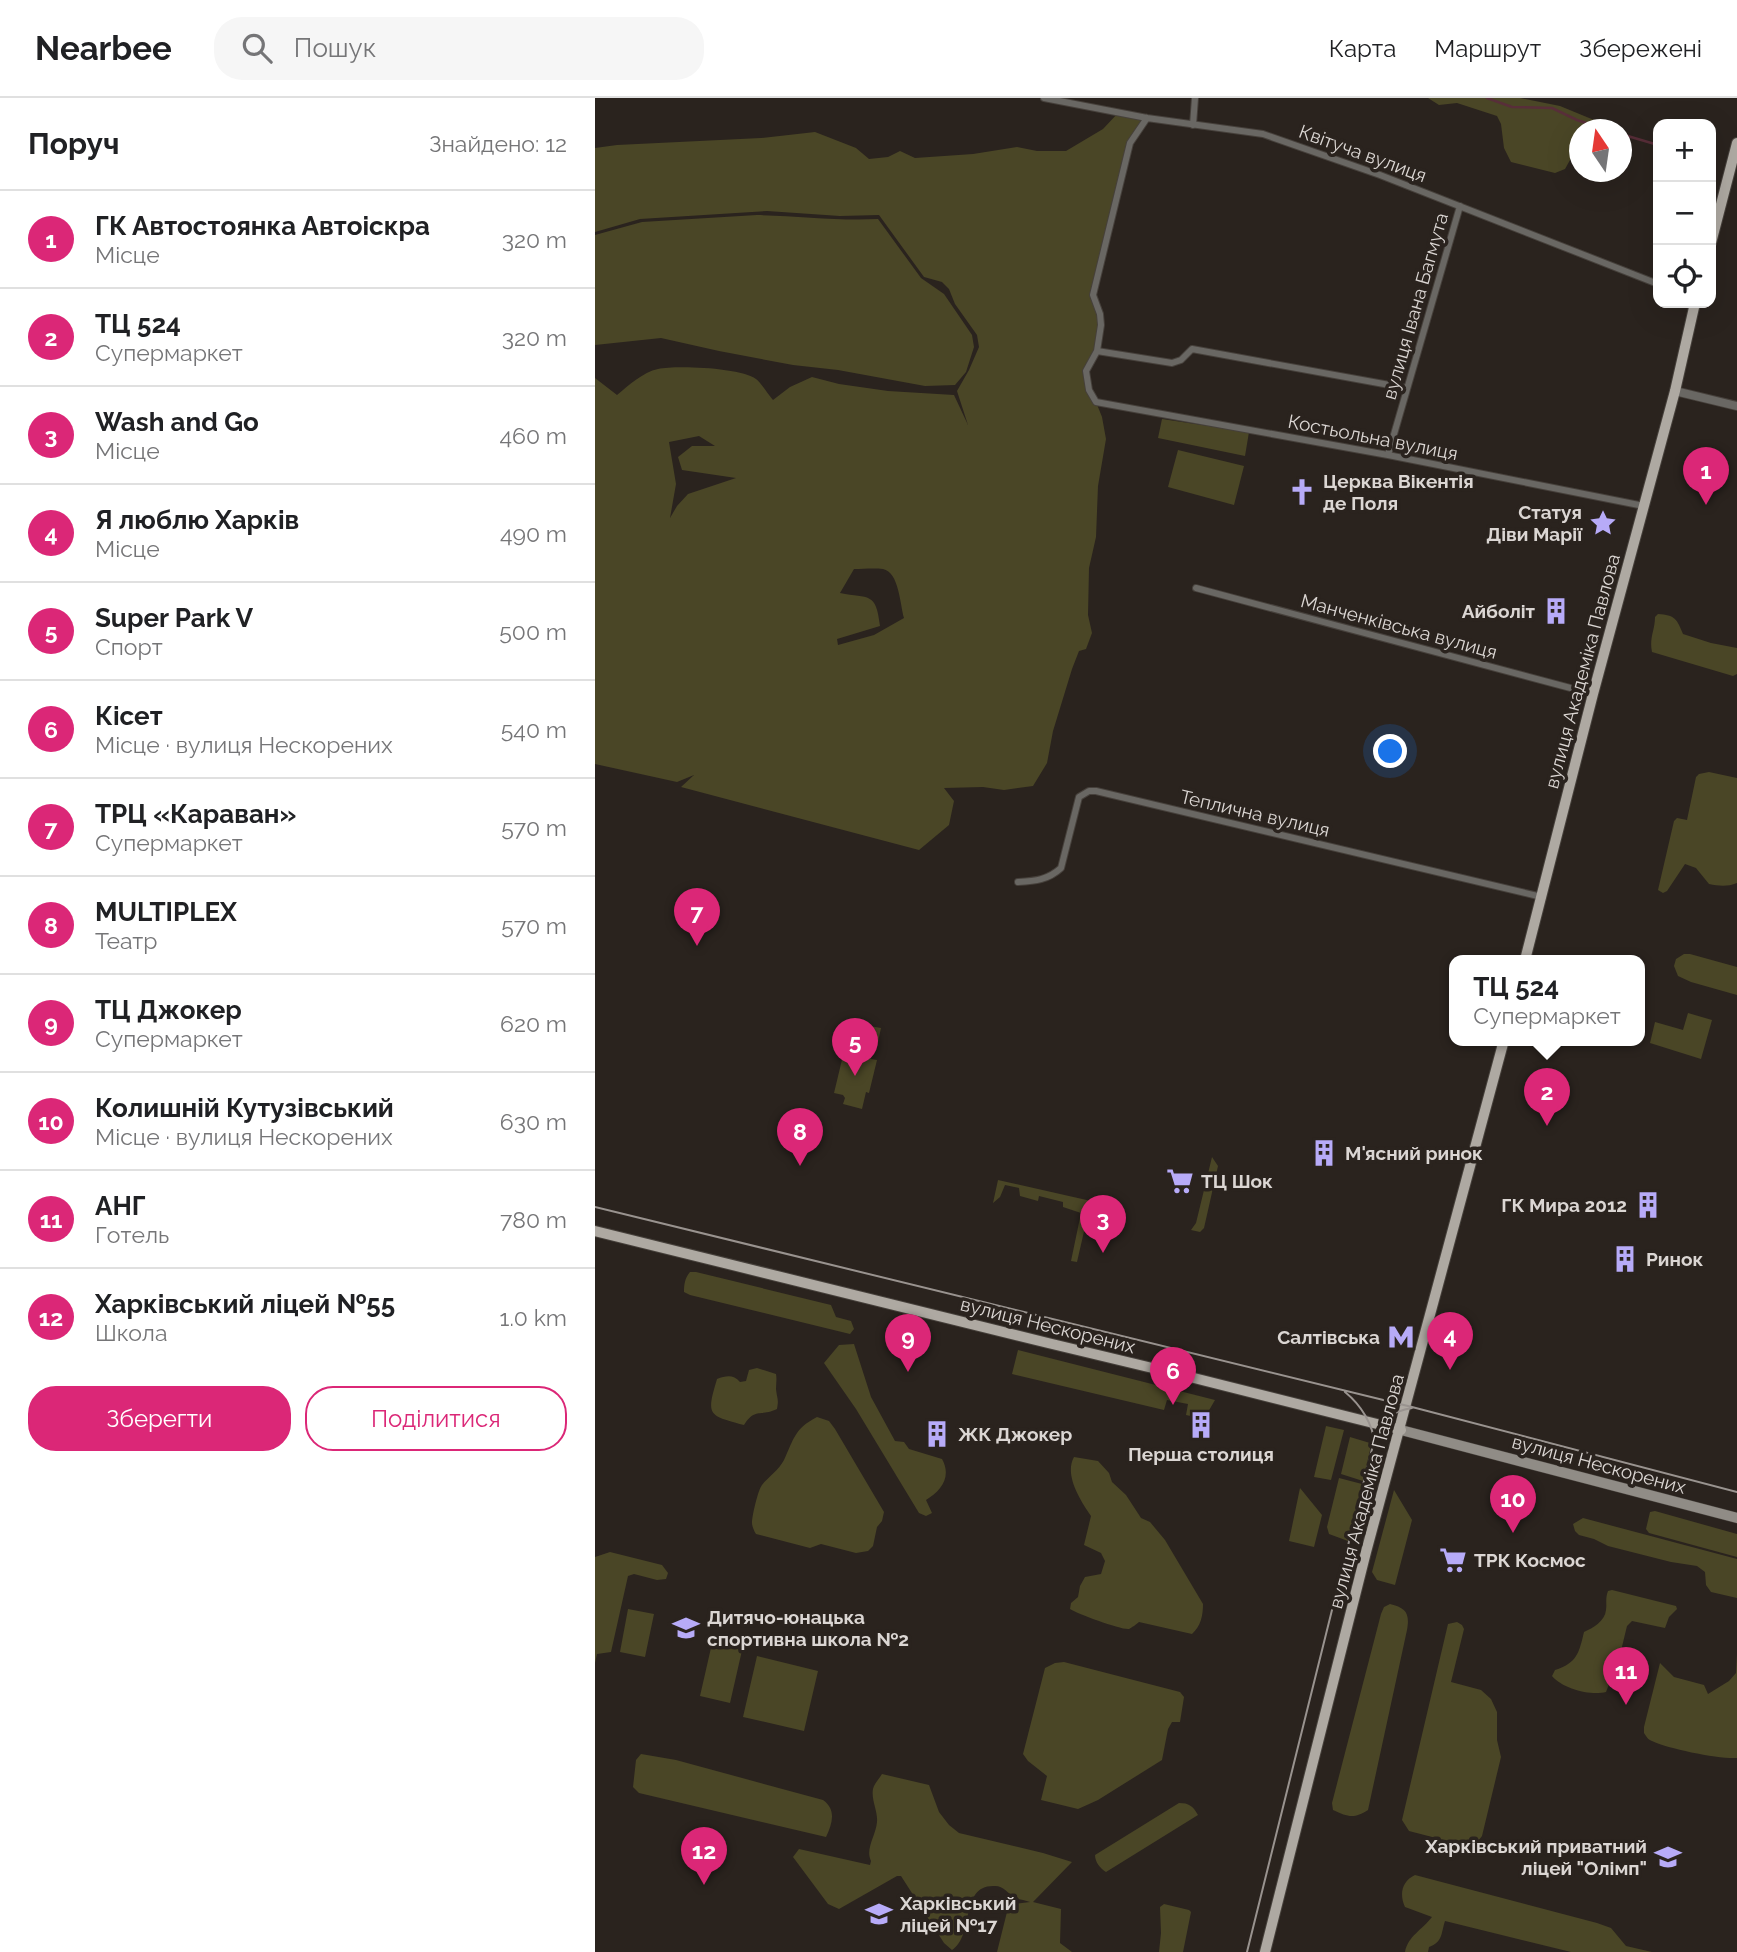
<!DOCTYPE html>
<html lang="uk">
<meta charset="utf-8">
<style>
:root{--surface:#fff;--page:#f6f6f6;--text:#202124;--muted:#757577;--line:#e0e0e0;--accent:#db2777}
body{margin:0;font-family:Raleway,sans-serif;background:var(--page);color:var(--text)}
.controls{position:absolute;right:21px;top:21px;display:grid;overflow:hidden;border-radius:14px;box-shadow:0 7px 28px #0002}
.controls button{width:63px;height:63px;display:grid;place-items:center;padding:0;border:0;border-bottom:2px solid var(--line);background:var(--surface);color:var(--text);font:35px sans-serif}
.compass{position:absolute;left:974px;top:21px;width:63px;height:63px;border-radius:50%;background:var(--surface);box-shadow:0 7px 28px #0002;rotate:347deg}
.you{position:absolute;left:796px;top:654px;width:24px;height:24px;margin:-18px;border:5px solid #fff;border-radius:50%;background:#1a73e8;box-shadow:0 0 0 10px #1a73e833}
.badge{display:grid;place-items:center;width:46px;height:46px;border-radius:50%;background:var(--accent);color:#fff;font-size:23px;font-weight:700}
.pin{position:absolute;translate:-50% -58px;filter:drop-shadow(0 2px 4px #0008)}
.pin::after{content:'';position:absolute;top:37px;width:24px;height:21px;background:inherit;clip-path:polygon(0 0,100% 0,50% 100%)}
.popup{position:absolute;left:854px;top:857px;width:196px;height:91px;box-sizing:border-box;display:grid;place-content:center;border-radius:14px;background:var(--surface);filter:drop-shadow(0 2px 5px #0005);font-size:23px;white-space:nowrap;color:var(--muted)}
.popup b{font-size:26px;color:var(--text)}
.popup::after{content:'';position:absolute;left:50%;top:100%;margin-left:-14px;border:14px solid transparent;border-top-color:var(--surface)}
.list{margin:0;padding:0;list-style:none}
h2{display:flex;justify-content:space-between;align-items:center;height:91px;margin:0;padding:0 28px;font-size:30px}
h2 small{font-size:23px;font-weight:400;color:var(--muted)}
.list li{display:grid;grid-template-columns:46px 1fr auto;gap:21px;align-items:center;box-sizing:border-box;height:98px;padding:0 28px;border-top:2px solid var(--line)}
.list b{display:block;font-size:26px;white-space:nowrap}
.list p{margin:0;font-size:23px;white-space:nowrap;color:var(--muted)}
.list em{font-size:23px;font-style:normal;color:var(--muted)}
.actions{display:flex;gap:14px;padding:21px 28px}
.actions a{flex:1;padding:16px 0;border:2px solid var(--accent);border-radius:28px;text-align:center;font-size:24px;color:var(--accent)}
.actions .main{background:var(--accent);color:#fff}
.icon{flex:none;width:38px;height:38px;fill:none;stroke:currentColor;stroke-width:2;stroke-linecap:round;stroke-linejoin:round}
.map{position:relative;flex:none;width:1142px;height:1854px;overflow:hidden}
header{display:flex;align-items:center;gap:42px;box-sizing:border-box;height:98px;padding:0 35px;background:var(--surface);border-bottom:2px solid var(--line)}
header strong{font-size:33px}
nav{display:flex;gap:38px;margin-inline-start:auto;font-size:24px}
.search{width:490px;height:63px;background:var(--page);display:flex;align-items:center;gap:18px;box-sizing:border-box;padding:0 24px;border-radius:28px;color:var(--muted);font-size:26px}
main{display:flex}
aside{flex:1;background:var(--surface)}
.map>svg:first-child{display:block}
.green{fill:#4a4626;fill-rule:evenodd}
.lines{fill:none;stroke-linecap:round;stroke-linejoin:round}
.stream{stroke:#582e39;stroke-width:2.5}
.minor-casing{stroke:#46403b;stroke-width:8}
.tertiary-casing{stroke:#46403b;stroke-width:10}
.secondary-casing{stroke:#46403b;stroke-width:11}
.primary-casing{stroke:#46403b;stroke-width:12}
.minor{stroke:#696763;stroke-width:6}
.tertiary{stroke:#696763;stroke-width:8}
.secondary{stroke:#908c86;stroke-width:10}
.primary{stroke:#aea9a2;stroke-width:10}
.tram{stroke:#99938f;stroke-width:2}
.labels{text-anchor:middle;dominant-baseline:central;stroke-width:7;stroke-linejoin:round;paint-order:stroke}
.street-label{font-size:19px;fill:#dbd6d3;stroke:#2a231e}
.poi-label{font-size:19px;font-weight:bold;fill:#dbd6d3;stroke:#2a231e;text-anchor:start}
</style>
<header>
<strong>Nearbee</strong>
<div class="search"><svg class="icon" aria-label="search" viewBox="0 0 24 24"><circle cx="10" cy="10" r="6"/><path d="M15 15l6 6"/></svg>Пошук</div>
<nav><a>Карта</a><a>Маршрут</a><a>Збережені</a></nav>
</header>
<main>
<aside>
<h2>Поруч<small>Знайдено: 12</small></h2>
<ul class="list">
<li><span class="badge">1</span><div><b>ГК Автостоянка Автоіскра</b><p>Місце</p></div><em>320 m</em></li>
<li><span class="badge">2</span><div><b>ТЦ 524</b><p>Супермаркет</p></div><em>320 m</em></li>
<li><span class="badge">3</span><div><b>Wash and Go</b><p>Місце</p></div><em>460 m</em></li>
<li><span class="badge">4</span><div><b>Я люблю Харків</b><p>Місце</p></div><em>490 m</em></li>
<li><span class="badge">5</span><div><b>Super Park V</b><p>Спорт</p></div><em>500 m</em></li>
<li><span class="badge">6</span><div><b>Кісет</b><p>Місце · вулиця Нескорених</p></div><em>540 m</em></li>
<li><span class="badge">7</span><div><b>ТРЦ «Караван»</b><p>Супермаркет</p></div><em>570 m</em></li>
<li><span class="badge">8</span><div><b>MULTIPLEX</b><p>Театр</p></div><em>570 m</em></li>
<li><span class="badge">9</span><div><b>ТЦ Джокер</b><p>Супермаркет</p></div><em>620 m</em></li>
<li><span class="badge">10</span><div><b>Колишній Кутузівський</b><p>Місце · вулиця Нескорених</p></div><em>630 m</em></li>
<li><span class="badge">11</span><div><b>АНГ</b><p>Готель</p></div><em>780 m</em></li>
<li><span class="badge">12</span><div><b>Харківський ліцей №55</b><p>Школа</p></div><em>1.0 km</em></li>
</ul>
<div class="actions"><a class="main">Зберегти</a><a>Поділитися</a></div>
</aside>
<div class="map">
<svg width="1142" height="1854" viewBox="0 0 1142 1854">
<rect width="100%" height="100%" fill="#2a231e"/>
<path class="green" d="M833,0H925L965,8L999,22L998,31L984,32V46L970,71L960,75L916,64L909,50L906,26L902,18L862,5L844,7Z
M524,14L552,20L535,45L498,197L505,216L502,253L491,273L494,292L501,304L507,319L511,341L503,388L501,439L494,470L493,517L497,535L491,551L484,553L477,571L458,633L452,665L438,688L409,692L388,689L349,690L359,703L354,727L324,752L86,689L99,677L82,684L0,666V280L22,297C33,288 48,274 63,271C82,267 147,270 161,281C167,286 173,296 178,302L195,289L217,279L244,286L293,293L359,297L373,327L362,293L374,272L384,249L382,237L360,206L354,191L347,184L329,179L284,117L245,118L172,113L45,121L0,134V50L22,47L166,40L220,34L261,50L274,61L293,59L305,53L320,60L378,56L422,49L442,53H471L508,31ZM104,338L120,348H97L83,359L87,372L141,380L93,396L82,408L75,420L81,386L74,344ZM259,471C268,471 279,470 288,471C304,474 305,506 309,520L279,537L243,547L242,541L285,528C281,493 274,501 245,495Z
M162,117C203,118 243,123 283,121L326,180L349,196L377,237L379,249L371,274L360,287L330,288L243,272L198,267L124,253L66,240L0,247V137L47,124Z
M567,321L654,334L650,358L563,340Z
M583,352L649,368L639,407L573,389Z
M1063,516C1080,517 1082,521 1088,536L1116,545L1142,550V576L1138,578L1057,554C1054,540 1060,532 1060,519Z
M1114,674L1142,680V785C1132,789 1124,788 1114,786L1101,770L1090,766L1072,793L1068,795L1063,792L1079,723L1082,720L1092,722L1101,679L1104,676Z
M1089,856H1095L1142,869V897L1096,884L1083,878L1079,868L1081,861Z
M1093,915L1117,922L1106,961L1055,945L1060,924L1088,932Z
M269,927L286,930L283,944L278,945L275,958L276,961L282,962L274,995L271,994L267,1011L248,1006L250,1000L248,997L239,995L251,945L257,946L258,943L271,939Z
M617,1059L623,1068L609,1130L605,1134L596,1132L601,1125Z
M403,1082L496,1103L482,1164L476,1163L486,1115L468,1109V1104L444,1098L443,1103L425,1098L424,1090L410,1087L405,1099L398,1105Z
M95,1174H101L236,1207L241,1219L256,1223L259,1231L255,1236L95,1197L89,1194C89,1186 90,1180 95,1174Z
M259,1246L276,1299L300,1343L309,1344L314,1351L347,1361C357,1379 346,1393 331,1402L337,1415L331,1418L324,1415L261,1311L229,1265L244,1247Z
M423,1252L620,1302L609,1321L591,1317L593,1306L572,1302L569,1312L417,1276Z
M162,1270L181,1276C182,1282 181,1286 181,1291C182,1301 184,1300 182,1311C166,1319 160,1309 149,1327C113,1317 111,1318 122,1281C131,1278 138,1276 145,1284L151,1283L154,1272Z
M222,1319L234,1323L240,1331L289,1414L287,1423L282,1429L278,1448L273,1453L261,1455L226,1446L215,1450L161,1436C159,1433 157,1428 157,1425C157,1418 163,1392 167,1387C173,1379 184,1372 189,1362C199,1341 199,1331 222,1319Z
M731,1328L749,1332L736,1382L719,1379Z
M755,1339L775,1345V1352L768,1383L746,1376Z
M479,1359L503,1363L514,1375L517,1384L531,1397L546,1420L555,1424L570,1442L608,1506C608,1517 606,1528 597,1536L544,1524C542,1526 536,1530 534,1531C526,1532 483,1516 475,1511L476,1505L483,1499L485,1488L490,1479L506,1476L510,1463L506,1455L489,1447L496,1418C485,1402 469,1377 479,1359Z
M744,1380L767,1386L753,1443L734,1436L732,1429Z
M705,1390L727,1417L719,1449L694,1443Z
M799,1392L817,1422L800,1487L782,1482L777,1474Z
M1060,1413L1142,1436V1459L1054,1435L1051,1431L1055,1414Z
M988,1420L1142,1461V1500L1116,1494L1111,1487L1110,1474L1102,1468L1076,1464L1013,1448L999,1441L984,1437L980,1433L978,1426Z
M15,1454L67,1467L73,1475L71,1481L62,1482L39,1476L33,1478L16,1554L2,1556L0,1565V1459Z
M1017,1492L1081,1508L1082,1511L1074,1519L1070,1530L1037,1523L1032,1528L1024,1561L1011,1594C996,1598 968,1591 957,1578L960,1572C982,1565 984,1555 989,1534C998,1530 1010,1523 1011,1512C1012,1505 1010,1501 1013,1493Z
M795,1506C811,1510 815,1515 812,1532L773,1712C759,1721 753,1719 738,1712L737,1705L786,1516L789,1509Z
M33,1511L59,1516L50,1559L25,1554Z
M862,1524L867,1527L869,1531L856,1584L886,1592L896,1601L902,1614V1642L906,1659L887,1738L880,1747H868L814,1733L807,1722L853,1526Z
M118,1541L148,1548L135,1605L105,1598Z
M1142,1556V1660C1123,1661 1074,1651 1057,1643C1052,1641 1052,1639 1049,1635V1629L1065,1565L1079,1579L1109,1587L1113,1596L1134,1583L1141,1575Z
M162,1558L223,1573L209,1633L148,1619Z
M469,1564L585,1594L589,1599L585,1624H577L573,1631L567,1662L503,1702L483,1711L446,1702L452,1678L433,1663L428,1656L450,1570L460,1565Z
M46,1656L81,1662L228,1702C242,1712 237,1726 231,1739L44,1695L38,1689L41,1662Z
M287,1676L334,1687L344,1714L354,1727L364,1735L448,1755L477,1764L438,1804L466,1811L465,1845L477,1854H402L413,1810L418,1806L435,1804C430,1802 424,1802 419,1799C412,1795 409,1788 400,1788C364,1786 380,1838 357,1852L349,1845L306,1778H302L244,1811L233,1806L198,1759L204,1751L275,1767L276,1763C270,1751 281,1737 282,1724C283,1713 276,1702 278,1691C279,1686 284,1681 287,1676Z
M584,1705C594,1705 598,1708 603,1717L511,1774C505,1770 500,1764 500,1757Z
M820,1777L1002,1825L1016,1830L1031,1848L1057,1854H976L850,1823C846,1835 848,1844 834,1849L833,1854H810C813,1838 827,1832 837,1819L810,1809C804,1796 807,1783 820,1777Z
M569,1806L594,1812L596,1814L588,1854H564L566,1835L565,1809Z"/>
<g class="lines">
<path class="stream" d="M892,0L917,9L957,10L982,22L1013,32
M1026,36L1063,47"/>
<defs>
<path id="minor" d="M449,0L552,20L668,36L785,77L1063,186
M552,20L535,45L498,197L505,216L506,227L502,253L491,273L494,292L501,304L793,357L1049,408
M598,27L600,0
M502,253L577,265L586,262L597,251L811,290
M793,357L865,108
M601,490L998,596
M423,784C440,783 453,782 466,770L484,699L494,693H501L947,799"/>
<path id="tertiary" d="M1080,293L1142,308"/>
<path id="secondary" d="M806,1332L1142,1420"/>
<path id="primary" d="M1116,145L1142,45
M930,862L998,596L1080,293L1100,205
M0,1133L453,1245L595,1279L806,1332
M670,1854L771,1454L909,942"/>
</defs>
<use href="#minor" class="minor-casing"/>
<use href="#tertiary" class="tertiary-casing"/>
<use href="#secondary" class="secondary-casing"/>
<use href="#primary" class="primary-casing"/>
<use href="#minor" class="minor"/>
<use href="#tertiary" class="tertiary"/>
<use href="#secondary" class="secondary"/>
<use href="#primary" class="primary"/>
<path class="tram" d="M0,1109L817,1309L1142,1394
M750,1294C766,1307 778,1326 780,1347
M652,1854L779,1343C787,1323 796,1313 817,1310"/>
</g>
<defs>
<symbol id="church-bare" viewBox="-9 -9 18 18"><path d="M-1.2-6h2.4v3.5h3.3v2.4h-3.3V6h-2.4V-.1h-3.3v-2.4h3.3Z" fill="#b7abf8" stroke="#2a231e" stroke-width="2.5" paint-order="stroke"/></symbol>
<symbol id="sight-bare" viewBox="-9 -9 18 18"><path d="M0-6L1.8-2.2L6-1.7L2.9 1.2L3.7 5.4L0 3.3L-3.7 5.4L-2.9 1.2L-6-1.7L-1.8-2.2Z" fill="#b7abf8" stroke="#2a231e" stroke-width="2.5" paint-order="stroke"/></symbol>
<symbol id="building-bare" viewBox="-9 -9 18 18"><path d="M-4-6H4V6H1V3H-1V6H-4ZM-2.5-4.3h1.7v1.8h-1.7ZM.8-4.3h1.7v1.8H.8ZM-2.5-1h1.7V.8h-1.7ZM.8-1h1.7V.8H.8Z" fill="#b7abf8" stroke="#2a231e" stroke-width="2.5" paint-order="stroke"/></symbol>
<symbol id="supermarket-bare" viewBox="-9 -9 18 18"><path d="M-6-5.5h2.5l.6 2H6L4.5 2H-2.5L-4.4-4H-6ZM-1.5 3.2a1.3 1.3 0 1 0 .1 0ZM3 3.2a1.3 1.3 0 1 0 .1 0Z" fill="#b7abf8" stroke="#2a231e" stroke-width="2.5" paint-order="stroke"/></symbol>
<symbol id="metro-bare" viewBox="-9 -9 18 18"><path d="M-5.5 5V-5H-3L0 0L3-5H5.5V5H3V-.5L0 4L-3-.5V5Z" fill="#b7abf8" stroke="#2a231e" stroke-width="2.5" paint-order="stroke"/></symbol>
<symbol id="school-bare" viewBox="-9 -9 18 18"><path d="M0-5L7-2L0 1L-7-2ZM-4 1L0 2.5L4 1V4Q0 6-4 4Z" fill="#b7abf8" stroke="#2a231e" stroke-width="2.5" paint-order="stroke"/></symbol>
</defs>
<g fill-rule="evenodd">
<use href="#church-bare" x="688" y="375" width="38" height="38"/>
<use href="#sight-bare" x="989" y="406" width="38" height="38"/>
<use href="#building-bare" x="942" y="494" width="38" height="38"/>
<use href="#building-bare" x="710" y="1036" width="38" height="38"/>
<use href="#supermarket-bare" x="566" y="1064" width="38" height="38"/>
<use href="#building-bare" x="1034" y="1088" width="38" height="38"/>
<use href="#building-bare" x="1011" y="1142" width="38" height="38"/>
<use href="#metro-bare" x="787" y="1220" width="38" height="38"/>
<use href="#building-bare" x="587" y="1308" width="38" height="38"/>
<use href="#building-bare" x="323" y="1317" width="38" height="38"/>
<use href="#supermarket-bare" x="839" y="1443" width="38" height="38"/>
<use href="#school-bare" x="72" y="1511" width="38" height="38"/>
<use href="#school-bare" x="1054" y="1740" width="38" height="38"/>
<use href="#school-bare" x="265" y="1797" width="38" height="38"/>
</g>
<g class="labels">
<g class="street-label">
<text transform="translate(768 55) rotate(20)">Квітуча вулиця</text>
<text transform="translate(820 208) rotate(-74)">вулиця Івана Багмута</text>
<text transform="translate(778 339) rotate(11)">Костьольна вулиця</text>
<text transform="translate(804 528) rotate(15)">Манченківська вулиця</text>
<text transform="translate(987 573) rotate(-75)">вулиця Академіка Павлова</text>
<text transform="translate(660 715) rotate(13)">Теплична вулиця</text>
<text transform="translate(453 1227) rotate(14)">вулиця Нескорених</text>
<text transform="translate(1004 1366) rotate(15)">вулиця Нескорених</text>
<text transform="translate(771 1393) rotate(-75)">вулиця Академіка Павлова</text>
</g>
<g class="poi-label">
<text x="728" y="383">Церква Вікентія<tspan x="728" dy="22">де Поля</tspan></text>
<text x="987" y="414" text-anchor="end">Статуя<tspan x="987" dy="22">Діви Марії</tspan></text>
<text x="940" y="513" text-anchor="end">Айболіт</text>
<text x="750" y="1055">М'ясний ринок</text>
<text x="606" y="1083">ТЦ Шок</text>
<text x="1032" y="1107" text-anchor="end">ГК Мира 2012</text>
<text x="1051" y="1161">Ринок</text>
<text x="785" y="1239" text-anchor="end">Салтівська</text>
<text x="363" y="1336">ЖК Джокер</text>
<text x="606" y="1356" text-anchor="middle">Перша столиця</text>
<text x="879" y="1462">ТРК Космос</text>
<text x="112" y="1519">Дитячо-юнацька<tspan x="112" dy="22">спортивна школа №2</tspan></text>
<text x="1052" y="1748" text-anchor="end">Харківський приватний<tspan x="1052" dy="22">ліцей "Олімп"</tspan></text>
<text x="305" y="1805">Харківський<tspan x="305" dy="22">ліцей №17</tspan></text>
</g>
</g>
</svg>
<div class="controls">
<button>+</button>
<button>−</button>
<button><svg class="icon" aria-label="locate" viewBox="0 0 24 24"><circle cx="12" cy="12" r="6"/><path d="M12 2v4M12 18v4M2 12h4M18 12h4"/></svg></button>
</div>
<svg class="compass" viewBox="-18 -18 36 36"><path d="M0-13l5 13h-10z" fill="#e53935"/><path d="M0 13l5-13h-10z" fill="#757577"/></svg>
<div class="you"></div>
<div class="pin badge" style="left:1111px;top:407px">1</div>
<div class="pin badge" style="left:952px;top:1028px">2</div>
<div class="popup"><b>ТЦ 524</b>Супермаркет</div>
<div class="pin badge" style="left:508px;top:1155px">3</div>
<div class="pin badge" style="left:855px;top:1272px">4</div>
<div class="pin badge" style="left:260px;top:978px">5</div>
<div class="pin badge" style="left:578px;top:1307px">6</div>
<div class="pin badge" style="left:102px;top:848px">7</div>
<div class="pin badge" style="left:205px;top:1068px">8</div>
<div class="pin badge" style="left:313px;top:1274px">9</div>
<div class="pin badge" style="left:918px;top:1435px">10</div>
<div class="pin badge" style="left:1031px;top:1607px">11</div>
<div class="pin badge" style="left:109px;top:1787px">12</div>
</div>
</main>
